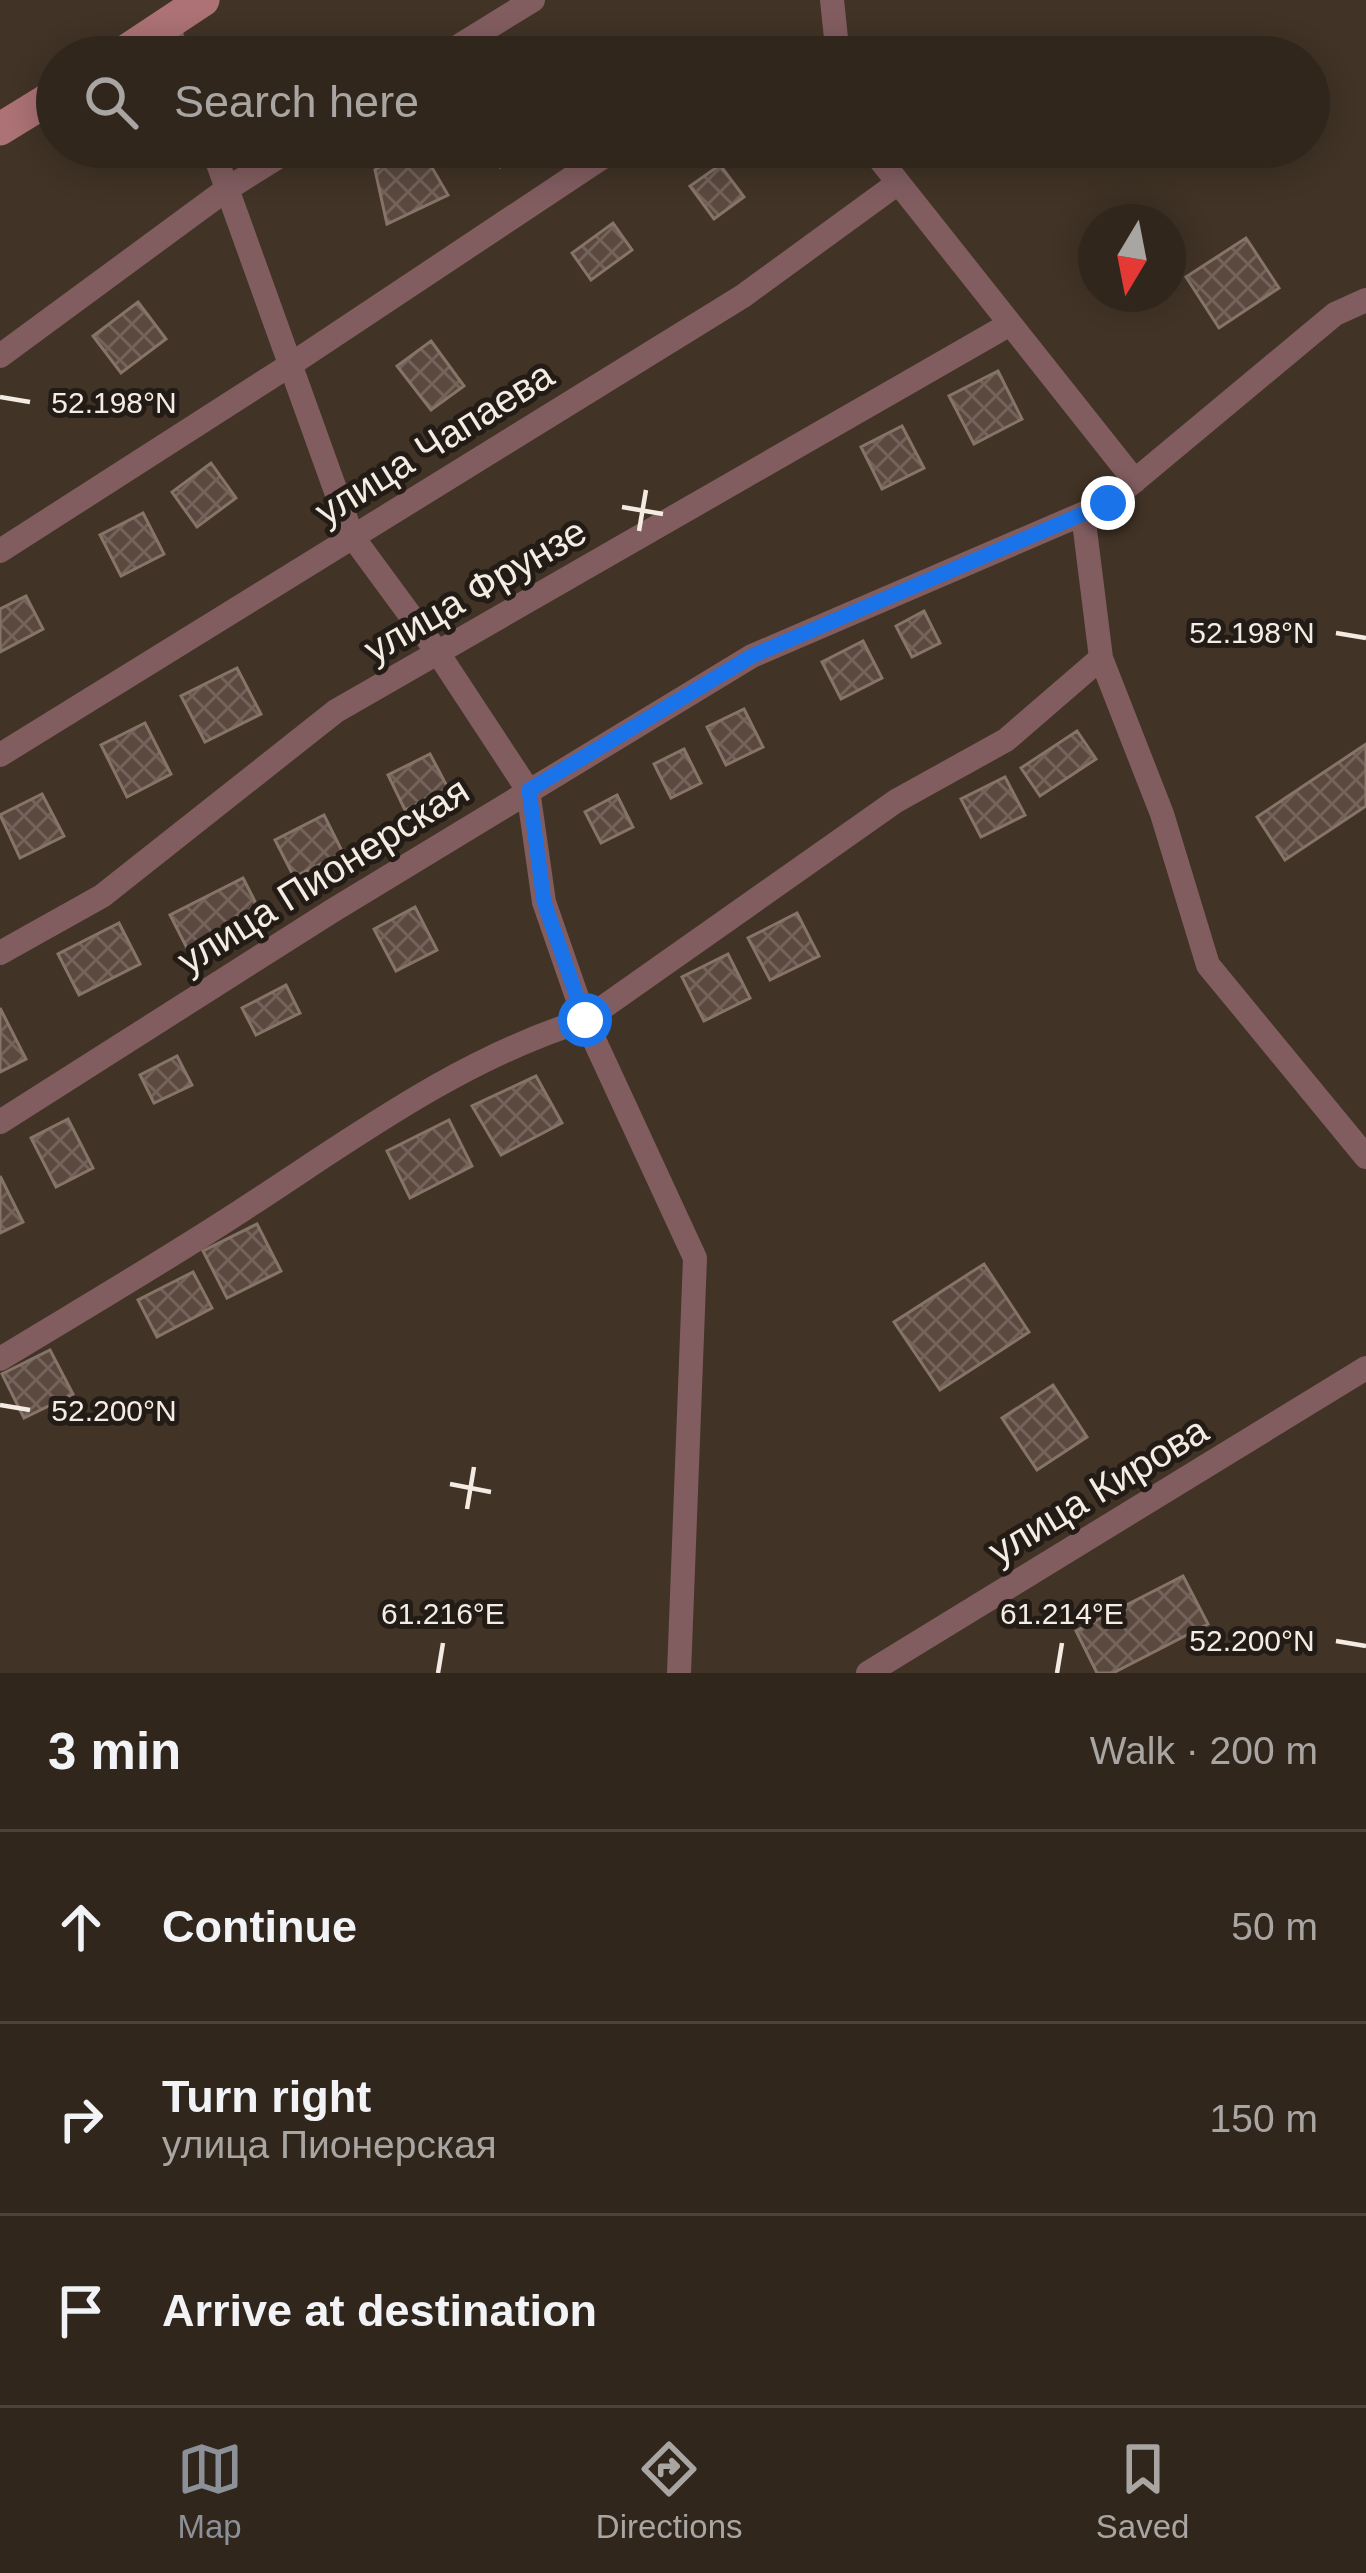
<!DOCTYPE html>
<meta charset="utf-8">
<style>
:root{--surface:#31261c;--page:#3d3229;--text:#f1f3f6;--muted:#a8a5a3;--line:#4c433b;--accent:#8c9099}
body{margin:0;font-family:Arial,sans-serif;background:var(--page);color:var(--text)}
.compass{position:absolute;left:1078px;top:204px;width:108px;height:108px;border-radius:50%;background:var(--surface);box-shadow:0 6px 30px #0003;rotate:190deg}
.stop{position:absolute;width:36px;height:36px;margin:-27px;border:9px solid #1a73e8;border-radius:50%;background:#fff}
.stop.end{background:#1a73e8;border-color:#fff;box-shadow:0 3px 12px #0008}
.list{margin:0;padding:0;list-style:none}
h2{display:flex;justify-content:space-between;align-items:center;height:156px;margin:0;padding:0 48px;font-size:51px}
h2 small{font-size:39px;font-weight:400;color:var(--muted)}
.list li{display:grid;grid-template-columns:78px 1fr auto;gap:36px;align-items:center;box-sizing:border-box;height:192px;padding:0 48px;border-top:3px solid var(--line)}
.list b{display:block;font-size:45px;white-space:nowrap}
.list p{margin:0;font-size:39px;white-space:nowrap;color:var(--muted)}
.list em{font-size:39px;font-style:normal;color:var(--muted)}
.icon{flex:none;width:66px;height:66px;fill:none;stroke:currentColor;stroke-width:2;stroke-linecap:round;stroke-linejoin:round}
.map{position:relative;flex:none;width:1366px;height:1673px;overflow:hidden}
.search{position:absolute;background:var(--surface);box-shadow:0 6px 30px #0003;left:36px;right:36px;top:36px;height:132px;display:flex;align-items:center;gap:30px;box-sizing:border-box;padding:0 42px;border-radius:66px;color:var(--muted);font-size:45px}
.sheet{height:732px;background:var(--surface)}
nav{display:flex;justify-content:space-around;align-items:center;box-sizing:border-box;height:168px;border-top:3px solid var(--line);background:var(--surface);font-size:33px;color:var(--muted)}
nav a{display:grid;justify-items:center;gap:6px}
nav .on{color:var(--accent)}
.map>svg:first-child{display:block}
.building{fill:url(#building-cross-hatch);stroke:#877469;stroke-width:3}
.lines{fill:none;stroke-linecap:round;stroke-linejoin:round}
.street{stroke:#825d60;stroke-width:24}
.secondary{stroke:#ac7276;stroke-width:33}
.route{stroke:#1a73e8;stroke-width:15}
.ticks{fill:none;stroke:#f4ebe3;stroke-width:4.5}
.labels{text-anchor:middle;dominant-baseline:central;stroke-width:10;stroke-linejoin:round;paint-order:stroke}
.street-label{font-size:39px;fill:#f4ebe3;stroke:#231c16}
.ticks-label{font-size:30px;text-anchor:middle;fill:#f4ebe3;stroke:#231c16;stroke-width:10;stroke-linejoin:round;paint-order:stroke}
</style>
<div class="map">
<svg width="1366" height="1673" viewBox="0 0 1366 1673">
<defs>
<pattern id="building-cross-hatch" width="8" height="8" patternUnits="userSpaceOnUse" patternTransform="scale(3)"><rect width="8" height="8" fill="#5b493f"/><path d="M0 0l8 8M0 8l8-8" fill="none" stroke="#73635b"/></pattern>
</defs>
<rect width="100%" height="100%" fill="#413326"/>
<path class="building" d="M410,147H420L448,195L387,224L375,170Z
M486,147H527L500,167Z
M720,165L744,197L714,219L690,186Z
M613,223L632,250L591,280L572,253Z
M1246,238L1279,288L1219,328L1186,277Z
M138,302L166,339L121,373L93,336Z
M431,341L464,386L431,410L397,366Z
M998,371L1022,419L974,444L949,396Z
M902,426L924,468L882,489L861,447Z
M211,463L236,498L197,527L172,492Z
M143,513L164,554L121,576L100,535Z
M26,596L43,629L0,652V609Z
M924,611L940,643L912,657L896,626Z
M863,641L882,678L841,699L822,662Z
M237,668L261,714L205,742L181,696Z
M744,709L763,747L726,765L707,727Z
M145,723L171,774L127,797L101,745Z
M1077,731L1096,759L1040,796L1021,768Z
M1366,744V806L1285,860L1257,817Z
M684,749L701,783L671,798L654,764Z
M430,754L448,788L405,810L388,775Z
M1005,777L1025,815L981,837L961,799Z
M42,794L64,836L20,858L0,815Z
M617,795L633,827L601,843L585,812Z
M324,815L343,853L294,877L275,840Z
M243,878L264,919L191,956L170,915Z
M415,907L437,950L396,971L374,929Z
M797,913L819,956L770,980L748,938Z
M119,923L140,964L79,995L58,954Z
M728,954L750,998L704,1021L682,977Z
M286,985L300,1013L256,1035L242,1008Z
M0,1008L26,1059L0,1072Z
M177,1056L192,1085L154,1103L140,1075Z
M536,1076L562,1123L501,1155L472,1106Z
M68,1119L93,1168L56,1187L31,1138Z
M449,1120L472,1166L410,1198L387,1151Z
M0,1176L23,1222L0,1233Z
M257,1224L281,1271L227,1298L203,1251Z
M984,1264L1029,1332L940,1390L894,1322Z
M193,1272L212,1308L157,1337L138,1300Z
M50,1350L73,1394L24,1418L2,1374Z
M1053,1385L1087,1437L1037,1470L1002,1418Z
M1183,1576L1208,1624L1113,1673H1097L1076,1631Z"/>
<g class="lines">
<path class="street" d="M832,0L838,57
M168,25L179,57
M441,57L533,0
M212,147L352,536L438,653L528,790L544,902L585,1020L695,1258L679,1673
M870,147L1135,481
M0,356L227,189L294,147
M1083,514L1101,658L1162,814L1208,965L1366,1157
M0,551L290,365L618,147
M0,755L743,296L898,183
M0,953L102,896L336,711L1010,324
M0,1122L332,911L752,656L1108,503L1335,314L1366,300
M0,1359C84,1308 168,1259 250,1205C356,1136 462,1058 585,1020L896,801L1006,740L1101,658
M868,1673L1366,1368"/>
<path class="secondary" d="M117,57L203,0
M0,129L57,94"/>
</g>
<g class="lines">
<path class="route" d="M585,1020L544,902L529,790L752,656L1108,503"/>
</g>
<path class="ticks" d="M0,397L30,402M622,507L663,514M639,531L646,490M1336,633L1366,638M0,1405L30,1410M450,1484L491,1492M467,1509L474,1467M1336,1641L1366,1646M438,1673L443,1643M1057,1673L1062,1643"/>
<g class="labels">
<g class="street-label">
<text transform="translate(434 443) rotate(-32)">улица Чапаева</text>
<text transform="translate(475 590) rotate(-30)">улица Фрунзе</text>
<text transform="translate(323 875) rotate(-32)">улица Пионерская</text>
<text transform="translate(1098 1490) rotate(-31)">улица Кирова</text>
</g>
</g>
<g class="ticks-label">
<text x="114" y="413">52.198°N</text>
<text x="1252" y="643">52.198°N</text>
<text x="114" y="1421">52.200°N</text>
<text x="443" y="1624">61.216°E</text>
<text x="1062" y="1624">61.214°E</text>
<text x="1252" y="1651">52.200°N</text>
</g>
</svg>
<svg class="compass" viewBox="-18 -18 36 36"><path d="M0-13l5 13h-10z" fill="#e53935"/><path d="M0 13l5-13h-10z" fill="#a8a5a3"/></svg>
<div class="stop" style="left:585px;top:1020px"></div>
<div class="stop end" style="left:1108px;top:503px"></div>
<div class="search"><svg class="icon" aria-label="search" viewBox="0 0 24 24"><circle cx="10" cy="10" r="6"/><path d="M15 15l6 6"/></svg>Search here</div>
</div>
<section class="sheet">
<h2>3 min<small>Walk · 200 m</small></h2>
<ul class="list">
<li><svg class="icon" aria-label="ahead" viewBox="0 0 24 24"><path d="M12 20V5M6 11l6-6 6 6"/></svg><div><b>Continue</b></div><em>50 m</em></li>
<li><svg class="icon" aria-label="right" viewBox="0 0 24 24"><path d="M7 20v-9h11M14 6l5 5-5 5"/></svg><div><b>Turn right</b><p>улица Пионерская</p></div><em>150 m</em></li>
<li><svg class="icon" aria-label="arrive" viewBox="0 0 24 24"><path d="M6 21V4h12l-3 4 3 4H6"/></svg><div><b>Arrive at destination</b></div></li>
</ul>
</section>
<nav>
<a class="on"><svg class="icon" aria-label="map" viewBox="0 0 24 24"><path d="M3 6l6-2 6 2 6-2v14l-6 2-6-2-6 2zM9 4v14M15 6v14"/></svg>Map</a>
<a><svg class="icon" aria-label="directions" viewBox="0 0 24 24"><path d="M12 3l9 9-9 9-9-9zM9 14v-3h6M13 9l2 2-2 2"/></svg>Directions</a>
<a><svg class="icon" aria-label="saved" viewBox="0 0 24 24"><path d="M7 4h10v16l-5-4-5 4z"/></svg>Saved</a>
</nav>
